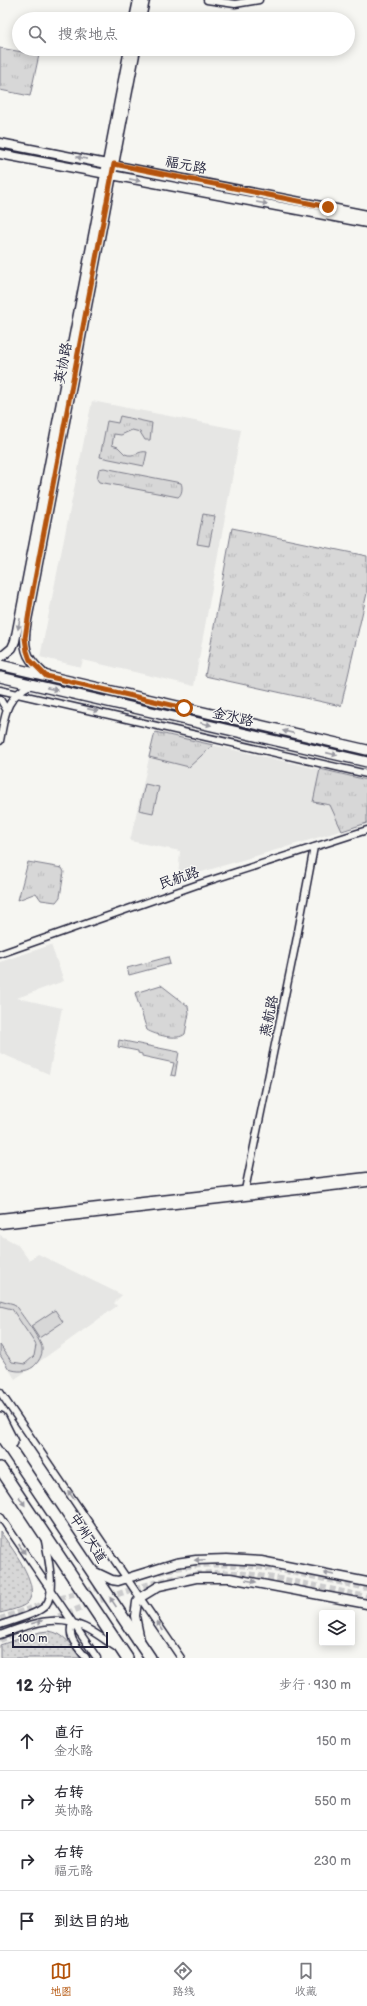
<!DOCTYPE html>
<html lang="zh">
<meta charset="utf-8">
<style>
:root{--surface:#fff;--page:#f2f2f3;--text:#2b2b33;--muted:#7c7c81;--line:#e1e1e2;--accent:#b45309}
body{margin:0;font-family:"Balsamiq Sans","LXGW WenKai TC",sans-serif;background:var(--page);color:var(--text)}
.controls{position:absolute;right:12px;bottom:12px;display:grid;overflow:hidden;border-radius:4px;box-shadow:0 2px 10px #0003}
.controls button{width:36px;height:36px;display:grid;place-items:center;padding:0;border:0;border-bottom:1px solid var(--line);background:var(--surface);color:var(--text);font:20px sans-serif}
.scale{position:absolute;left:12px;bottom:10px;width:96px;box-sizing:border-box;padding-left:4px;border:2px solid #22223b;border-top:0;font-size:11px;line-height:14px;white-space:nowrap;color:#22223b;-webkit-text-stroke:3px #f6f6f2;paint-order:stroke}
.stop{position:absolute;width:12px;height:12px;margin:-9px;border:3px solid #b45309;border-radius:50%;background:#fff}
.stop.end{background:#b45309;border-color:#fff;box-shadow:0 1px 4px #0008}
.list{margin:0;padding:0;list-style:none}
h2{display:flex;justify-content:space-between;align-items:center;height:52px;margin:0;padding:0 16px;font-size:17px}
h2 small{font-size:13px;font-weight:400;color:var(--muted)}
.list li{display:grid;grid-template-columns:26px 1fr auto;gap:12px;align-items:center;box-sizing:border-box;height:60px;padding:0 16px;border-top:1px solid var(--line)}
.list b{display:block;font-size:15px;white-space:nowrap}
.list p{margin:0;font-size:13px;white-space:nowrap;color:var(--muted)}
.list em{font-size:13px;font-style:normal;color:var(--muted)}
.icon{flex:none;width:22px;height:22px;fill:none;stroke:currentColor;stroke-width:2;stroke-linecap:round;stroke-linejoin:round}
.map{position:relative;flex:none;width:367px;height:1658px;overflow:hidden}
.search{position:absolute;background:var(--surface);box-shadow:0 2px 10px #0003;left:12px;right:12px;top:12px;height:44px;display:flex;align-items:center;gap:10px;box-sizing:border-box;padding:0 14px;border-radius:22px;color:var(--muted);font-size:15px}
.sheet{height:292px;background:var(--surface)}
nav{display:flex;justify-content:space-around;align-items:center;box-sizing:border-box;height:56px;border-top:1px solid var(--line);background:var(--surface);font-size:11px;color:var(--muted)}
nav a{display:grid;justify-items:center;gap:2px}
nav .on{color:var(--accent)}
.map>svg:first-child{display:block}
.built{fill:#e6e6e4}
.grass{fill:url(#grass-tufts);stroke:#7c7c89}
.park{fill:url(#park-dots);stroke:#7c7c89}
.pitch{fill:#d7d7d7;stroke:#7c7c89}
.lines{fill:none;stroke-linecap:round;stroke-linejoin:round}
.street-tunnel{stroke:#cccccd;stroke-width:6;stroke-dasharray:6 3;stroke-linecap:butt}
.street-casing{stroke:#22223b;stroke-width:9}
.secondary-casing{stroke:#22223b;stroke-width:11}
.primary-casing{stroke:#22223b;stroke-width:12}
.highway-casing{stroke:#22223b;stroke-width:14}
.street{stroke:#f6f6f2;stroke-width:6}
.secondary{stroke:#f6f6f2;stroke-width:8}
.primary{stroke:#f6f6f2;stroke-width:9}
.highway{stroke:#f6f6f2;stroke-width:11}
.oneway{fill:#9797a0}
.route{stroke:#b45309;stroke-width:5}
.labels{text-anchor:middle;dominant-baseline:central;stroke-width:3;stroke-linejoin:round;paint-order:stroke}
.street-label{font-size:14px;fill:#22223b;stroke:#f6f6f2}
</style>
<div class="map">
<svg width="367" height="1658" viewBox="0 0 367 1658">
<defs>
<pattern id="grass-tufts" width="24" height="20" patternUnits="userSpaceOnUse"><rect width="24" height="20" fill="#d7d7d7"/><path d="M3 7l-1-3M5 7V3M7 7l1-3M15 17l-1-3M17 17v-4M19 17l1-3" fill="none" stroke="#b8b8b9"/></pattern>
<pattern id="park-dots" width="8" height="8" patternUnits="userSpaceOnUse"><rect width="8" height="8" fill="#d7d7d7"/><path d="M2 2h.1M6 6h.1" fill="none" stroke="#b8b8b9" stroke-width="1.8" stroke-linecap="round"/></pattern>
</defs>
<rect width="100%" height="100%" fill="#f6f6f2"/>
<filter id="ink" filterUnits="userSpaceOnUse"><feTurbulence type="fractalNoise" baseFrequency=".025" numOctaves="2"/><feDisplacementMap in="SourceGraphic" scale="8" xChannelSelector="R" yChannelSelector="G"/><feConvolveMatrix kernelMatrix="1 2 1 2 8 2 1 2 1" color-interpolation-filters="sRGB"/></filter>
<g filter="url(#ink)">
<path class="built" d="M92,401L241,430L194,686L83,660L81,667L40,657Z
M155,732L367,780V823L178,879L180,851L130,841Z
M51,945L64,981L17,998L62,1008L49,1074L0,1053V962Z
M0,1235L17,1244L29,1260L38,1254L122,1295L114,1303L117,1306L15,1379L0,1356Z"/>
<path class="grass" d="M0,48L39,55L30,96L0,90Z
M120,416L152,423L150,440H145L140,432L132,430L121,435L114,434L112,445L118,447L125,454C134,458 139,450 147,452L144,466L100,457L107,421L118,423Z
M104,468L181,483C183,487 182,495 178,497L99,482L97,479L99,469Z
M203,514L215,516L209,546L197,544Z
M232,528L367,556V593L341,706L205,676Z
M155,732L213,745L189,767L149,757Z
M320,769L367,780V823L342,831L330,805L313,802Z
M28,862L62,868L64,872L60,897L56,902L41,900L36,893L18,900Z
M168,957L170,964L129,975L127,968Z
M161,985L188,1006L189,1013L185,1034C178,1041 155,1035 147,1030L135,993Z
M119,1040L179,1052L175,1076L171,1075L174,1063L142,1056V1054L138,1053V1051L118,1047Z"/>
<path class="park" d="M0,1531C9,1545 42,1585 28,1602C23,1608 8,1611 0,1613Z
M48,1631C65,1633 71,1645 80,1658H0V1645L40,1632Z"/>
<path class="pitch" d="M145,784L159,787L153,813L139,810Z
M0,1300L14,1304C20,1312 41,1340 42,1348C43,1355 38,1363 33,1367C26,1372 17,1372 9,1369L0,1355V1345L12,1362L25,1364L34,1356L36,1345L12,1309L0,1306Z
M55,1310L63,1322L39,1338L31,1326Z"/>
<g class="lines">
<path class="street-tunnel" d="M159,1572C228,1553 299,1574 367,1588
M0,1619L58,1599L119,1582
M0,1640C69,1614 161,1568 235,1573C279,1577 324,1588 367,1597"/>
<defs>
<path id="street" d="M207,0L235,4L259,0
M0,690L367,774
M0,699L6,709
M0,741C5,715 5,697 32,684
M0,954L199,884L367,830
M245,1190L296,942L314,847
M0,1392L181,1658
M0,1516L97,1658
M72,1623C67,1638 77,1646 86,1658
M0,1625C11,1621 39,1614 46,1605C56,1592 48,1556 45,1541
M0,1635C28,1625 55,1613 84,1627C97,1633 107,1642 119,1649"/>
<path id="secondary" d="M134,19L138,0
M141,19L145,0
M0,143L367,215
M0,154L367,223
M0,658L12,648L15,641L129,49
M46,676C41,671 35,666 31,660C19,644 28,618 31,600L136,49
M0,1218L367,1177
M0,1224L367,1182
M91,1570L112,1580L118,1581L176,1563L196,1560L227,1559L261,1561L367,1582
M140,1640L135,1616L137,1602L141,1597L159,1586L196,1578H230L367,1604"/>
<path id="primary" d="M0,665L367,750
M0,677L367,762"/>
<path id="highway" d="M0,1418L12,1442
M0,1434L150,1658
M0,1468L127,1658"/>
</defs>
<use href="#street" class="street-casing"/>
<use href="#secondary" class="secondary-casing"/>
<use href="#primary" class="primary-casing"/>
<use href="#highway" class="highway-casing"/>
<use href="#street" class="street"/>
<use href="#secondary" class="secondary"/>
<use href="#primary" class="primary"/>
<use href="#highway" class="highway"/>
</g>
<defs><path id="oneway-solid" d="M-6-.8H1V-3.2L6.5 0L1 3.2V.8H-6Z"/></defs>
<g class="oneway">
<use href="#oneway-solid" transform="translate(82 158) rotate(-169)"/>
<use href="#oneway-solid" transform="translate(135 180) rotate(11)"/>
<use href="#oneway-solid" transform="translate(262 203) rotate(10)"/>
<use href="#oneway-solid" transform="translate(19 624) rotate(101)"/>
<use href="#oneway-solid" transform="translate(52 689) rotate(13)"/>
<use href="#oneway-solid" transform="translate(93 710) rotate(13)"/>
<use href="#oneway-solid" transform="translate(206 724) rotate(13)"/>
<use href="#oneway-solid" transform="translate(288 732) rotate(-167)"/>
<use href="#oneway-solid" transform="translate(332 754) rotate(13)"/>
<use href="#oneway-solid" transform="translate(71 1495) rotate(-125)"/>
<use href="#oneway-solid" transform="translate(22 1501) rotate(56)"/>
<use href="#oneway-solid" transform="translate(22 1549) rotate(56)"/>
<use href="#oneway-solid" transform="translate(200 1560) rotate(177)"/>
<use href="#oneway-solid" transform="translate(329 1574) rotate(-169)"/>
<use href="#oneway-solid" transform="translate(251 1581) rotate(10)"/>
<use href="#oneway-solid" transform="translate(113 1602) rotate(-124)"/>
<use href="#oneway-solid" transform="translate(37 1622) rotate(-16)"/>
<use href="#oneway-solid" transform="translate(160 1626) rotate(-124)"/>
</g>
</g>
<g class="lines" filter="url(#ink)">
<path class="route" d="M184,708L46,676L30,660L27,651L25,638L31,600L114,164L328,207"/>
</g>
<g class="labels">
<g class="street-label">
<text transform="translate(186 165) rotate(11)">福元路</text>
<text transform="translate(63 363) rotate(-79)">英协路</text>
<text transform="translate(233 717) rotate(13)">金水路</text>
<text transform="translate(179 878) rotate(-19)">民航路</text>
<text transform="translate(269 1016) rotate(-78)">燕航路</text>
<text transform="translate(88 1538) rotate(57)">中州大道</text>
</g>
</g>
</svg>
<div class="controls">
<button><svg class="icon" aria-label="layers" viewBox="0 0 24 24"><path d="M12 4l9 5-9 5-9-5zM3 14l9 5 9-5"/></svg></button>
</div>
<div class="scale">100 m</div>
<div class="stop" style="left:184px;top:708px"></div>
<div class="stop end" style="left:328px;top:207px"></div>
<div class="search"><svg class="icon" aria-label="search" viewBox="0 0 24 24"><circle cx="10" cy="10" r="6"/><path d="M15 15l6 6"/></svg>搜索地点</div>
</div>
<section class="sheet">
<h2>12 分钟<small>步行 · 930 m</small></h2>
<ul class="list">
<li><svg class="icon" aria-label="ahead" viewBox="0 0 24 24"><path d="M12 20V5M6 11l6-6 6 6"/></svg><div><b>直行</b><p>金水路</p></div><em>150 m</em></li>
<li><svg class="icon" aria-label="right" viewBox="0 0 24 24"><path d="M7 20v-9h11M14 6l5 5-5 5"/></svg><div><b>右转</b><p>英协路</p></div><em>550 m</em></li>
<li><svg class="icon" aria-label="right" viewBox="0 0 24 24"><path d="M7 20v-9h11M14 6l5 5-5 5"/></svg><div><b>右转</b><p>福元路</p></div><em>230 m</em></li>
<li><svg class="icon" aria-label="arrive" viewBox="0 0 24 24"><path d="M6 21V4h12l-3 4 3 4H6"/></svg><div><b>到达目的地</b></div></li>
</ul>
</section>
<nav>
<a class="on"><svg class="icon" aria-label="map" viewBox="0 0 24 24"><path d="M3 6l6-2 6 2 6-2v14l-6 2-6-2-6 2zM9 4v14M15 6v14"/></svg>地图</a>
<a><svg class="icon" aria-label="directions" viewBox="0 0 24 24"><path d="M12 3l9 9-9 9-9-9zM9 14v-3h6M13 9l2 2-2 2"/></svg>路线</a>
<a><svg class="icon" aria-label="saved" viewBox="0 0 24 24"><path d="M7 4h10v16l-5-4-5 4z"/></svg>收藏</a>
</nav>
